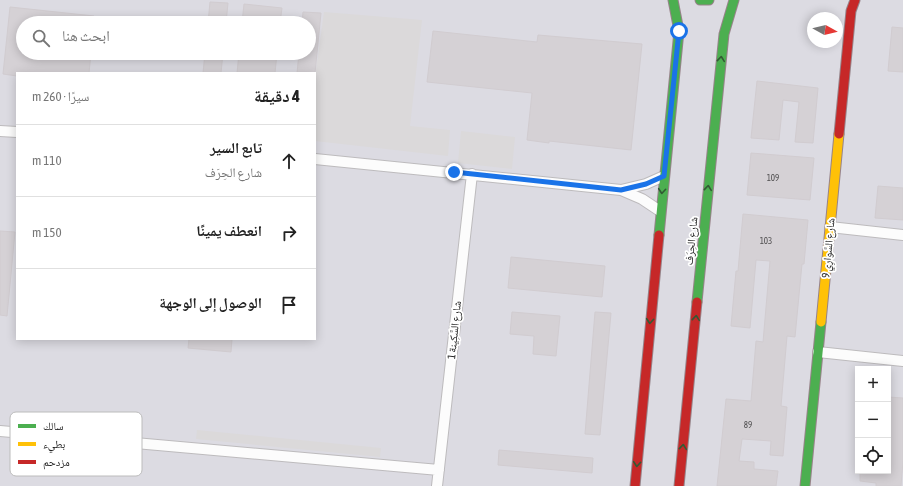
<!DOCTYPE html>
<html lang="ar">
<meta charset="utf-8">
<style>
:root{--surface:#fff;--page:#f6f6f6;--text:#222;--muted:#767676;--line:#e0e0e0}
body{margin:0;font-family:"Asap Condensed","Noto Naskh Arabic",sans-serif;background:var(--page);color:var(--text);direction:rtl}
.controls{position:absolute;right:12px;bottom:12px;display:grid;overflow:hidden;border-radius:0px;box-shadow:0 2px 10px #0003}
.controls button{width:36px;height:36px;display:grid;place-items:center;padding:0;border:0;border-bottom:1px solid var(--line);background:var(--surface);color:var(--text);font:20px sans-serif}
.compass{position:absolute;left:807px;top:12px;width:36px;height:36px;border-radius:50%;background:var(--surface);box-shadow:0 2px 10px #0003;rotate:98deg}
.stop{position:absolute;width:12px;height:12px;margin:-9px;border:3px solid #1a73e8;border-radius:50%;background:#fff}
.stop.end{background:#1a73e8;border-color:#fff;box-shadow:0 1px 4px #0008}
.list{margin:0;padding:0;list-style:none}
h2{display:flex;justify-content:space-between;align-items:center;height:52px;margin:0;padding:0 16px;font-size:17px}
h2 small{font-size:13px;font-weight:400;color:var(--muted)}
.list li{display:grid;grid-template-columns:26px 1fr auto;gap:12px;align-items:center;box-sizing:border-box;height:72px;padding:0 16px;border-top:1px solid var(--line)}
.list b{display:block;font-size:15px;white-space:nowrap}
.list p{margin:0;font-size:13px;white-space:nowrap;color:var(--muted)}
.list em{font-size:13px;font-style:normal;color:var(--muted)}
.icon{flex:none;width:22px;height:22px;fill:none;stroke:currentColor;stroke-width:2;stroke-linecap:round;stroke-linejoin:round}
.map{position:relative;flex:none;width:903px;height:486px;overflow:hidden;direction:ltr}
.search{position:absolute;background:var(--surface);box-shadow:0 2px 10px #0003;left:16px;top:16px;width:300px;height:44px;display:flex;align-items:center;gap:10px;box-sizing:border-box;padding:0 14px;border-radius:22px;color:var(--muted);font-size:15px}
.panel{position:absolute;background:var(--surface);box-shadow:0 2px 10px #0003;left:16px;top:72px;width:300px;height:268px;border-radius:0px;direction:rtl}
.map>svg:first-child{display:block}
.industrial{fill:#dcdbe2;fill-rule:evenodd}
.parking{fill:#dbd9da}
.building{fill:#d5d1d5;stroke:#d1ccd0}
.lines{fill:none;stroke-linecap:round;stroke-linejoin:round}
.street-casing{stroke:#bdbbbd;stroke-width:12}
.fast-casing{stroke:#978389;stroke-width:11}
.slow-casing{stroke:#978389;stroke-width:11}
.jam-casing{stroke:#978389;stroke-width:11}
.street{stroke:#fcfcfc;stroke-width:10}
.fast{stroke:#4caf50;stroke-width:9}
.slow{stroke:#ffc107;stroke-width:9}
.jam{stroke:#c62828;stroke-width:9}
.oneway{stroke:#325a34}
.route{stroke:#1a73e8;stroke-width:5}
.labels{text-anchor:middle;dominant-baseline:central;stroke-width:3.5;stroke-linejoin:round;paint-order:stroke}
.number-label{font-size:9px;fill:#504f50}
.street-label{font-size:11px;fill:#212121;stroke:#fff}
.key{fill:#fff;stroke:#bcbcbc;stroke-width:1}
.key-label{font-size:11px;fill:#212121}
</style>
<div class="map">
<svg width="903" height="486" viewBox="0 0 903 486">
<rect width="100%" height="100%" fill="#eeeaed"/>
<path class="industrial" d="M0,0H903V486H0ZM813,18H837V42H813ZM23,23H309V53H23ZM17,73H315V339H17ZM858,369H888V471H858Z"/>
<path class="parking" d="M324,12L422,20L410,126L450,130L448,156L315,141V77Z
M461,131L515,137L512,169L458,163Z
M197,430L381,448L380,457L196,439Z"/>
<path class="building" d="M210,2L228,3L226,23H208Z
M244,4L282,8L280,23H242Z
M10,7L94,16V23H23V53H91L89,73H17V76L3,74Z
M303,12L321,13L315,73H297L299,53H309V23H302Z
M892,27L903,28V72L888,71Z
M433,31L537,42L538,35L642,44L631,150L549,141V143L527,140L532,93L427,82Z
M205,53H223L221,73H203Z
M239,53H277L275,73H237Z
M757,81L818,88L813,143L795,142L799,102L783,100L779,140L751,138Z
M751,153L814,158L810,200L747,195Z
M878,186L903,188V220L875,218Z
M743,214L808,220L804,264H802L795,337L787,336L781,406L787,407L783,456L770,455L771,441L742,439L739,461L754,462V469L778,471L776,486H717L726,399L751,401L756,341L763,342L770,261L756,260L750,328L731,326L736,271H738Z
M0,231L15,232L7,316L0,315Z
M511,257L605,266L602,297L508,288Z
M512,312L560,316L556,356L533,354L534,336L510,334Z
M595,312L611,313L600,435L585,434Z
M189,339H232L231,352L188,348Z
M888,397L903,398V461L901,486H876V483L860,481V471H888Z
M499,450L593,458L592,473L498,465Z"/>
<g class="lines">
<defs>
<path id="street" d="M0,131L17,132
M315,159L621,190L642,199L660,211
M621,190L646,184L664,176
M830,227L903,235
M818,352L903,361
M0,431L439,470
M437,486L472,174"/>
<path id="fast" d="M700,0H709
M659,235L679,31L673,0
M697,302L724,34L734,0
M805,486L821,322"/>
<path id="slow" d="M821,322L839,134"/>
<path id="jam" d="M839,134L851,11L855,0
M635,486L659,235
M679,486L697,302"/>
</defs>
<use href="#street" class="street-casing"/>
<use href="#fast" class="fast-casing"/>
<use href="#slow" class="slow-casing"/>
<use href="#jam" class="jam-casing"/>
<use href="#street" class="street"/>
<use href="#fast" class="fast"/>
<use href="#slow" class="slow"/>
<use href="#jam" class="jam"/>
</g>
<defs><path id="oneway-chevron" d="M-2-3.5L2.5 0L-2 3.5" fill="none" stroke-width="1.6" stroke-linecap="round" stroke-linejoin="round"/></defs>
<g class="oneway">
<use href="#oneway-chevron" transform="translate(721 59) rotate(-84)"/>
<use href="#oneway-chevron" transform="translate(708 188) rotate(-84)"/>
<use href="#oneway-chevron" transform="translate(662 191) rotate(95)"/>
<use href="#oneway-chevron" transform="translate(696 318) rotate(-84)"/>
<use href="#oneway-chevron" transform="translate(650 321) rotate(95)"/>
<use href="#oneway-chevron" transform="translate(683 447) rotate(-84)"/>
<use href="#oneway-chevron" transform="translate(637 464) rotate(95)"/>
</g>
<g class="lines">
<path class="route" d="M454,172L621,190L646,184L664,176L679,31"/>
</g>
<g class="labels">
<g class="number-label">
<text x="773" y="178">109</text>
<text x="766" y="241">103</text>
<text x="748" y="425">89</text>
</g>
<g class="street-label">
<text transform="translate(691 241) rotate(-84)">شارع الحِرَف</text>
<text transform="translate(828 248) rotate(-85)">شارع السَّوارِي 9</text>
<text transform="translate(454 330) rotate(-84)">شارع السَّكِينة 1</text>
</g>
</g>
<rect x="10" y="412" width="132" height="64" rx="6" class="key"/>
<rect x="18" y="424" width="18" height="4" fill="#4caf50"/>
<rect x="18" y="442" width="18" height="4" fill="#ffc107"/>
<rect x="18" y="460" width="18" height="4" fill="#c62828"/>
<g class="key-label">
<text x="43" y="430">سالك</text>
<text x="43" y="448">بطيء</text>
<text x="43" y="466">مزدحم</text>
</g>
</svg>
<div class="controls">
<button>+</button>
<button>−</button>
<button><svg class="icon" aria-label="locate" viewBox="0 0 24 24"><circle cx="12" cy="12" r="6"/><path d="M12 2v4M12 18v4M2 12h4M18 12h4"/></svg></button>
</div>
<svg class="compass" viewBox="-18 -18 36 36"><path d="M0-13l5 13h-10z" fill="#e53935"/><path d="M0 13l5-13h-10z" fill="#767676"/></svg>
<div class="stop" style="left:679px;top:31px"></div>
<div class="stop end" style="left:454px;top:172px"></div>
<div class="search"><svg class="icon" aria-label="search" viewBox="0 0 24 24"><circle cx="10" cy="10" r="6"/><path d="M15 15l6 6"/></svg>ابحث هنا</div>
<section class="panel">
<h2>4 دقيقة<small>سيرًا · 260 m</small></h2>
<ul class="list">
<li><svg class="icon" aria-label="ahead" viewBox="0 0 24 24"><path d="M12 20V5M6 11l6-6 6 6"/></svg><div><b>تابع السير</b><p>شارع الحِرَف</p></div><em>110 m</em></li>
<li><svg class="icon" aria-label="right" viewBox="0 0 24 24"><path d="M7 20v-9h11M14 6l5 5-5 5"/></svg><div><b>انعطف يمينًا</b></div><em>150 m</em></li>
<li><svg class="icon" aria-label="arrive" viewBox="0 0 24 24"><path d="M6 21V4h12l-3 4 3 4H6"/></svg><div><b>الوصول إلى الوجهة</b></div></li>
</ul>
</section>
</div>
